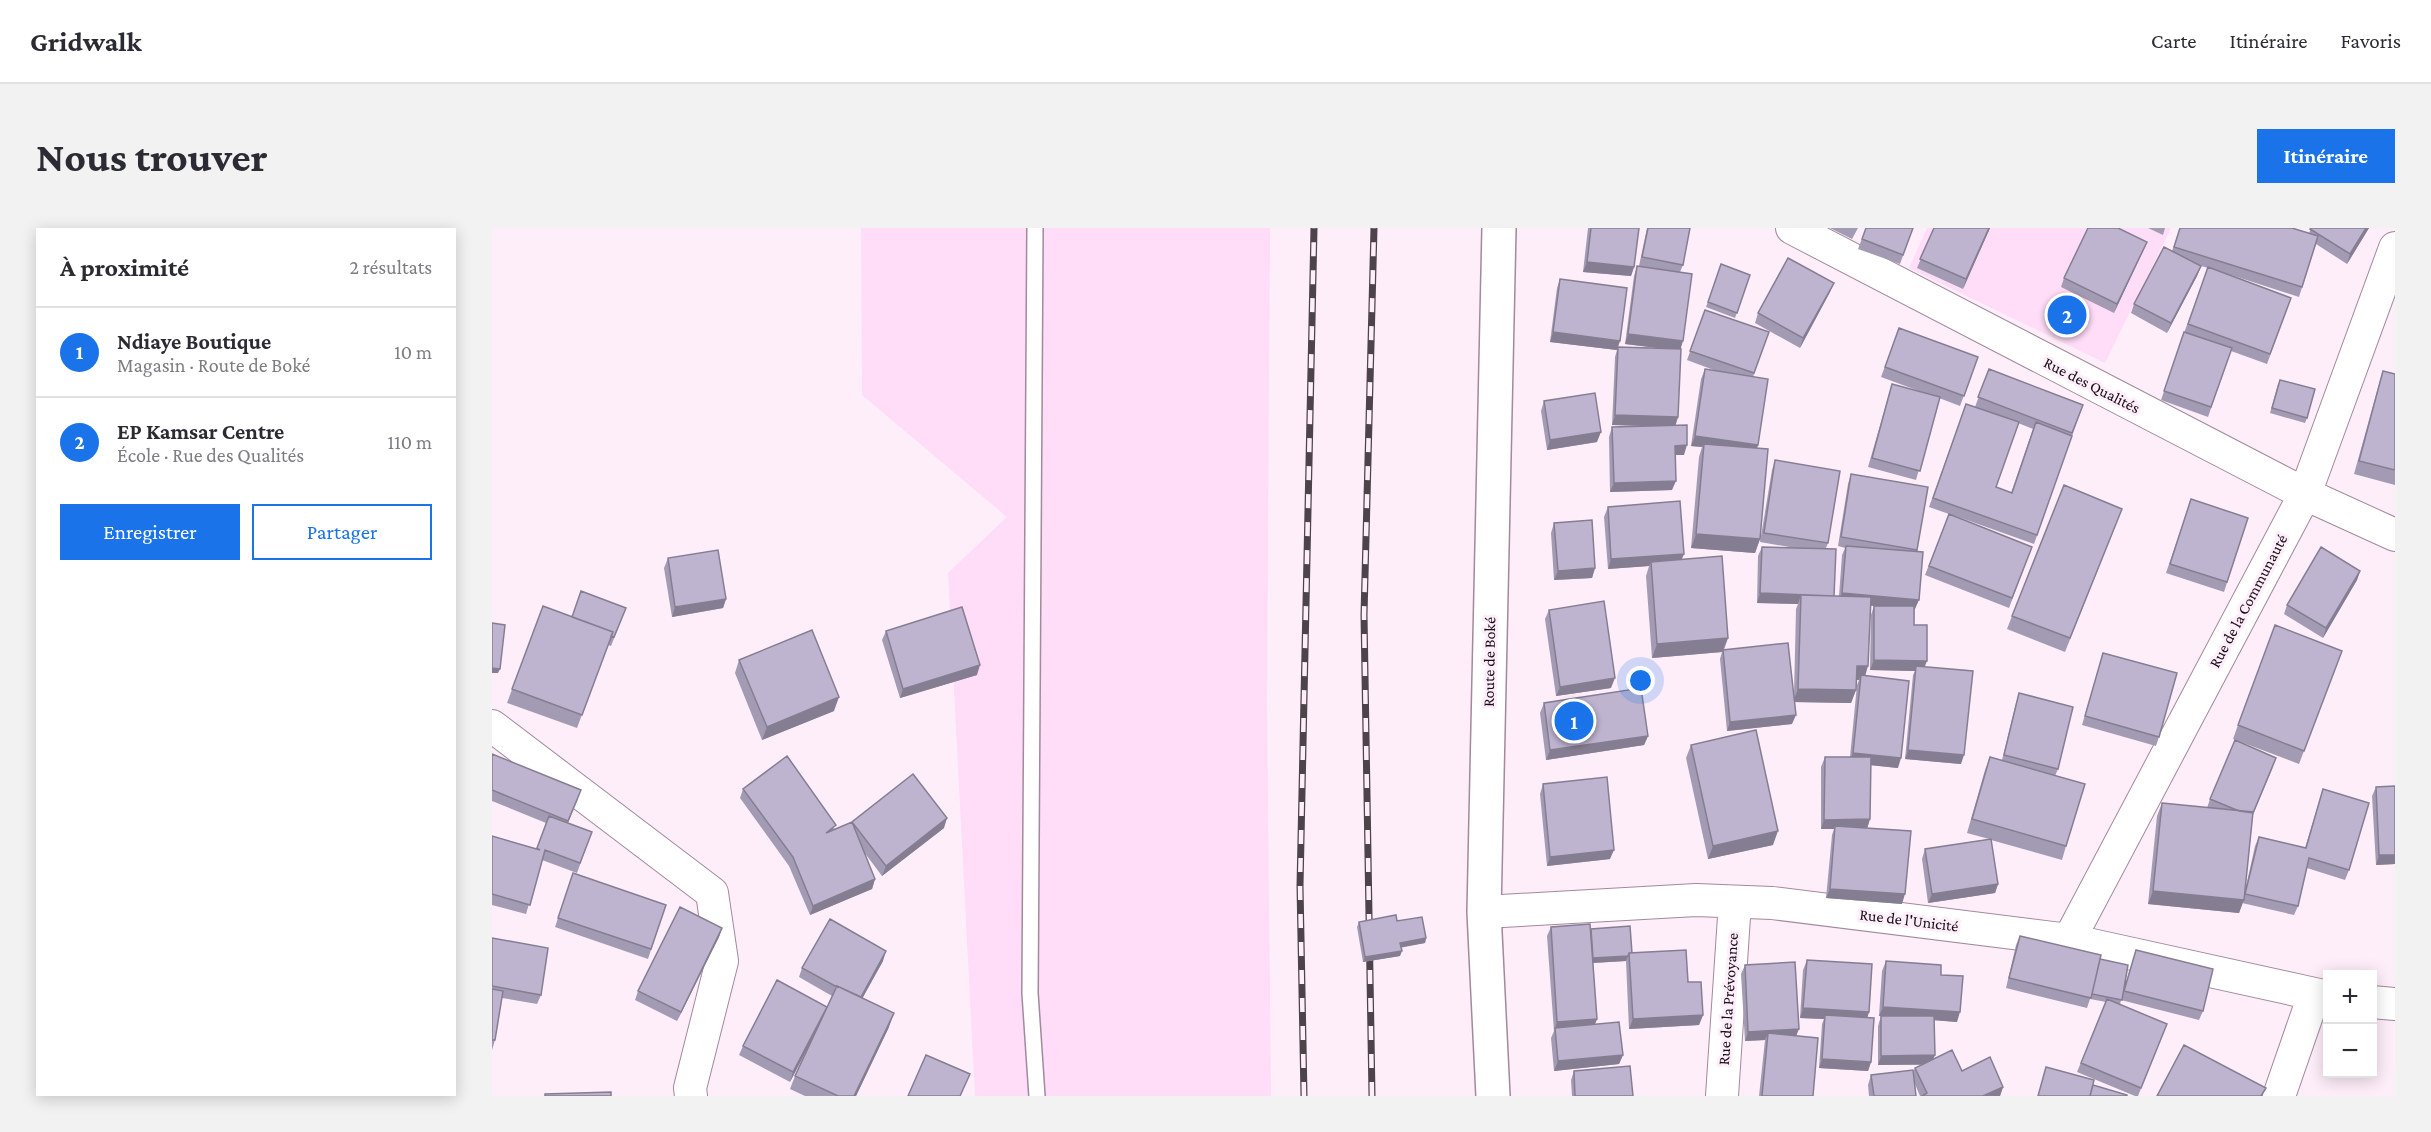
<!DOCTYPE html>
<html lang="fr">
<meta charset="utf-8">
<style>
:root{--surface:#fff;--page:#f2f2f3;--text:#2b2b33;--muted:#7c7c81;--line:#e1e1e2;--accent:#1a73e8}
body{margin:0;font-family:"Crimson Pro",serif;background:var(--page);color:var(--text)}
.controls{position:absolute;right:18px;bottom:18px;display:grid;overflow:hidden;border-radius:0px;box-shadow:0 3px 15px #0003}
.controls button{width:54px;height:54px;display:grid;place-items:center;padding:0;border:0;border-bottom:2px solid var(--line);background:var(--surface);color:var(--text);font:30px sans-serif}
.you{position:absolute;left:1149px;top:453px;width:21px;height:21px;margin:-15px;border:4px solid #fff;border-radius:50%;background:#1a73e8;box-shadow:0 0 0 9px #1a73e833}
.badge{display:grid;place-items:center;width:39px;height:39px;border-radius:50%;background:var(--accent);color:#fff;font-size:20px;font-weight:700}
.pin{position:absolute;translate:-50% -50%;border:3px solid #fff;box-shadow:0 2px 6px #0006}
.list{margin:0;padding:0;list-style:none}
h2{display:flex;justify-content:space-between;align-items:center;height:78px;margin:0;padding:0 24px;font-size:26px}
h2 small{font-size:20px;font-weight:400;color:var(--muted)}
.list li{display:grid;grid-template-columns:39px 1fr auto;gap:18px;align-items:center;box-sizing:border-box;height:90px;padding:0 24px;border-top:2px solid var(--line)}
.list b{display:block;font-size:22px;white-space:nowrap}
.list p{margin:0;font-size:20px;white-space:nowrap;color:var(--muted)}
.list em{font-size:20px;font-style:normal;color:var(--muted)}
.actions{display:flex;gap:12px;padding:18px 24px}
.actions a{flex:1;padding:14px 0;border:2px solid var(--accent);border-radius:0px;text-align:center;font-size:21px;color:var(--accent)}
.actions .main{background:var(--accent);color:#fff}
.map{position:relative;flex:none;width:1903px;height:868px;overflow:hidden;border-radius:0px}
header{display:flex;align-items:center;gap:36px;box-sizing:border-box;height:84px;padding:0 30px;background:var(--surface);border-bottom:2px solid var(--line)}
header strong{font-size:28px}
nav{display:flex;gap:33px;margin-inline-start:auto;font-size:21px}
.intro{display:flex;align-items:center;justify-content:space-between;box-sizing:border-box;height:144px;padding:0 36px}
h1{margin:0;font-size:42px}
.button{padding:15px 27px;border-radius:0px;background:var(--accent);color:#fff;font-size:21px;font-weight:700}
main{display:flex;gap:36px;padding:0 36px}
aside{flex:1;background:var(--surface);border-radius:0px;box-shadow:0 3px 15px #0003}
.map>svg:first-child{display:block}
.built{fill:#ffdcf7}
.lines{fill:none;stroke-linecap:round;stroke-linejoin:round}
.lane-casing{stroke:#a2899c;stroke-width:18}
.street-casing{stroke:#a2899c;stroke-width:34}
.primary-casing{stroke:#a2899c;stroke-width:36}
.lane{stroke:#fff;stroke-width:15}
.street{stroke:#fff;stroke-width:32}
.primary{stroke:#fff;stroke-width:33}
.rail-casing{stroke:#4d434b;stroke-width:7}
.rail{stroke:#feeefa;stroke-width:4.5;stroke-dasharray:14;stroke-linecap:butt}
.wall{fill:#a39bb3;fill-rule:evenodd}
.shaded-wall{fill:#857e92}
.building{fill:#beb4d0;stroke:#857e92;stroke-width:1.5}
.labels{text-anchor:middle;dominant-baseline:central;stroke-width:6;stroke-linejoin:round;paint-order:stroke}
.street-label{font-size:16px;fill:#170e15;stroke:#feeefa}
</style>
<header>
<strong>Gridwalk</strong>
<nav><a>Carte</a><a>Itinéraire</a><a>Favoris</a></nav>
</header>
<div class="intro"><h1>Nous trouver</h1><a class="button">Itinéraire</a></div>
<main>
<aside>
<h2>À proximité<small>2 résultats</small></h2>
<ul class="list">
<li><span class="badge">1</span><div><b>Ndiaye Boutique</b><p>Magasin · Route de Boké</p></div><em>10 m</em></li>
<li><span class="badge">2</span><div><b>EP Kamsar Centre</b><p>École · Rue des Qualités</p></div><em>110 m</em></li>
</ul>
<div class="actions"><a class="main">Enregistrer</a><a>Partager</a></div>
</aside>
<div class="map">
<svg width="1903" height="868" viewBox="0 0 1903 868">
<rect width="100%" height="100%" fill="#feeefa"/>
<path class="built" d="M369,0H778L775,474L779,868H483L456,345L515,289L370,167Z
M1435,0H1679L1613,135L1417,40Z"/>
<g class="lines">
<defs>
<path id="lane" d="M543,0L538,765L545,868"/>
<path id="street" d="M1300,0L1813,266L1903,307
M0,498L220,665L230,733L198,860L199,868
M992,684L1204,672L1280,675L1577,712L1836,769
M1577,712L1813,266L1903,20
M1880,774L1903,776
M1230,868L1243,674
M1787,868L1822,767"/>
<path id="primary" d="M1001,868L992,684L1007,0"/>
</defs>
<use href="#lane" class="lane-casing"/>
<use href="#street" class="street-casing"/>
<use href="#primary" class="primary-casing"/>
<use href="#lane" class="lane"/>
<use href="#street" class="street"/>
<use href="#primary" class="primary"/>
<defs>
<path id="rail" d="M812,868L808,658L822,0
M880,868L872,387L882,0"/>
</defs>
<use href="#rail" class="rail-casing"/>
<use href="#rail" class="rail"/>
</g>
<path class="wall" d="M1096,0H1147L1142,39L1139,48L1091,44Z
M1155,0H1198L1191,37L1188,44L1189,121L1186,189L1183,198L1192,227H1183L1180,262L1118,264L1117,209L1120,199L1163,198L1120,197L1123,129L1125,122L1058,114L1065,60L1068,51L1126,119L1169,120L1133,116L1142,48L1145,38L1156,40L1147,38Z
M1338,0H1366L1360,11Z
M1374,0H1421L1408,36L1366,21Z
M1442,0H1498L1471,61L1425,40Z
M1656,0H1673L1671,7Z
M1688,0L1817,5L1819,0H1877L1855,36L1824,16L1807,69L1736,46L1799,70L1775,136L1739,123L1716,189L1669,172L1689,113L1716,40L1706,37L1709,38L1705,48L1675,105L1639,85L1642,76L1680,23Z
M1655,14L1651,23L1622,85L1569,59L1572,50Z
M1229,36L1258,47L1243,90L1214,79Z
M1338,64L1308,120L1263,95L1266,85Z
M1213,82L1277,104L1261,149L1266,217L1265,220L1268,311L1263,325L1199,320L1207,229L1210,219L1199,218L1209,151L1213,141L1227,144L1195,132Z
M1407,100L1486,129L1468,178L1447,170L1424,252L1376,239L1400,156L1438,167L1389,149Z
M1497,141L1591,177L1542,316L1458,286L1540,319L1517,380L1433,347L1457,286L1437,279L1474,176L1483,179ZM1526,195L1541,201L1519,265L1504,259Z
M1891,143L1903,146V257L1862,246L1887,156Z
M1786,156L1815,190L1813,195L1778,185Z
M1052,173L1105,214L1055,222L1049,183Z
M1283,232L1336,315L1334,320L1342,368H1347L1350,327L1353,320L1346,318L1356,256L1359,246L1425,322L1422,397L1433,438L1469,536L1413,531L1421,447L1423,443L1378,442L1379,387L1382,378H1378L1373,448L1406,540L1379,537L1378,591L1375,600L1410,676L1334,670L1340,607L1342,601H1329V539L1333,529H1358L1365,457L1367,452H1364V462L1359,475L1302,474L1300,496L1235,503L1228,431L1230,424L1160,430L1154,348L1157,338L1116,341L1112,289L1116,279L1192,326L1189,332L1236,410L1232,422L1302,467L1304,381L1306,376L1265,375L1266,328L1270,319L1303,320L1268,314L1280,242Z
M1699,271L1756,290L1732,364L1674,345Z
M1625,294L1573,424L1515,401L1520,388Z
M1062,295L1103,340L1100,350L1062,352L1059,305Z
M176,330L234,371L231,380L180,389L172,340Z
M1868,343L1865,352L1831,410L1792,386L1795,377Z
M51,378L80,389L134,380L119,418L116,417L85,500L15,475Z
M1057,382L1119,460L1064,468L1053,391Z
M394,403L485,447L408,470L390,412Z
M1850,423L1807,536L1741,511L1746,497Z
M1611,425L1667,509L1664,518L1590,497Z
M247,432L342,483L270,512L243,445Z
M1527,465L1566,541L1563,548L1574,618L1570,632L1499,612L1506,656L1503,665L1436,675L1430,631L1433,621L1497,611L1475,605L1493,542L1498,529L1510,532L1524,475Z
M1052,475L1156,508L1152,517L1054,532L1048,485Z
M1199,517L1281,617L1216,631L1194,530Z
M0,526L86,571L76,595L100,604L85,645L50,632L34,686L0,677V608L45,621L54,595L0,573Z
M1781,539L1761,587L1753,663L1763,618L1767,609L1813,620L1831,561L1857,642L1853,652L1815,640L1806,678L1802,687L1750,675L1747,685L1656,676L1665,588L1670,575L1715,580L1718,571Z
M1051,556L1118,631L1055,638L1048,566Z
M1884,559L1903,636L1884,637L1880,568Z
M251,561L343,601L360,594L452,600L390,648L372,624L383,651L380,661L318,687L297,638L248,570Z
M81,645L174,677L156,731L63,699Z
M905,693L934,710L933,715L909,719L908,728L871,734L865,699L867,694Z
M1059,699L1099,701L1140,725L1196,754L1211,787L1207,797L1137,801L1134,733L1101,735L1105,791L1103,796L1131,827L1127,836L1062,843L1059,810L1062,803L1055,708Z
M230,700L227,709L185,793L143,772L146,763Z
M1528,708L1608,731L1631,764L1644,722L1711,783L1707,792L1629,772L1628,777L1675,796L1646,868H1643L1585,844L1614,774L1598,771L1595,780L1514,760L1524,717Z
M0,710L49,767L45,776L10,770L3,812L0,822Z
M1315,732L1377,784L1375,789L1379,834L1376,843L1327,840L1330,796L1332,791L1308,790L1311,742Z
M391,733L370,770L397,799L364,868H313L298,861L303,848L320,811L298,854L247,827L251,818L335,779L340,768L307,749L310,740Z
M1394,733L1449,747L1465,794L1442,792L1443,827L1441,831L1511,859L1508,868H1428L1423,856L1424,868H1377L1376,857L1379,847L1421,844L1423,840L1429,837H1386V798L1389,788H1392H1387L1390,743Z
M1253,737L1305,808L1321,868H1267L1273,812L1253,813L1249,746Z
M1082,843L1141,868H1080L1079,852Z"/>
<path class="shaded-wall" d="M1497,0H1498L1471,61L1474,51Z
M1874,0H1877L1855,36L1858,26Z
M1655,14L1651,23L1622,85L1625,76Z
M1095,34L1142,39L1139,48L1091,44Z
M1709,38L1705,48L1675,105L1679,95Z
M1342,55L1338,64L1308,120L1311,110Z
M1061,104L1128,113L1125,122L1058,114Z
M1136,106L1191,113L1188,123L1133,116Z
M1123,187L1186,189L1183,199L1120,197Z
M1109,204L1105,214L1055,222L1058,212Z
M1203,208L1266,217L1262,227L1212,216L1210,219L1199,218Z
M1195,217L1192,227H1180L1183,218Z
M1184,253L1180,262L1118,264L1122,255Z
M1204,306L1268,311L1263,325L1199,320Z
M1192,326L1188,335L1159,334L1157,338L1116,341L1119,331Z
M1103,340L1100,350L1062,352L1066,343Z
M1868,343L1865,352L1831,410L1834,400Z
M1268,365L1342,368L1309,367L1306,376L1265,375Z
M1350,365L1427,372L1423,381L1346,375Z
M234,371L231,380L180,389L183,379Z
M1236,410L1230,424L1160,430L1165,416Z
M1382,432L1435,433L1431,443L1424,438L1423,443L1378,442Z
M488,437L485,447L408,470L411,461Z
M1365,438H1376L1372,452L1369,447L1367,452H1360Z
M0,440L8,441L6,445H0Z
M1123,450L1119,460L1064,468L1068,459Z
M1306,461L1364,462L1359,475L1301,474Z
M347,469L342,483L270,512L275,499Z
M1304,487L1300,496L1235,503L1238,494Z
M1156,508L1152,517L1054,532L1058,522Z
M1416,522L1472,527L1469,536L1413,531Z
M1361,525L1409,530L1406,540L1357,535Z
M455,590L452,600L390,648L394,638Z
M1378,591L1375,601L1343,598L1342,601H1329L1332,592Z
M1286,603L1281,617L1216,631L1221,618Z
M1122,622L1118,631L1055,638L1058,629Z
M1887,627H1903V636L1884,637Z
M383,651L380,661L318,687L321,678Z
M1506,656L1503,665L1436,675L1440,666Z
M1338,661L1413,666L1410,676L1334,670Z
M1661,663L1752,672L1747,685L1656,676Z
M230,700L227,709L185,793L189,784Z
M934,710L933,715L907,720L908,715Z
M394,723L391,733L364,782L367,772Z
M910,723L908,728L871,734L873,729Z
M1136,728L1134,733L1099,735L1101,730Z
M336,779L332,789L298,854L301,844Z
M1391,779L1468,784L1465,794L1387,788Z
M1311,780L1377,784L1374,794L1333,787L1332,791L1308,790Z
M402,785L397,799L364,868H362Z
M1211,787L1207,797L1137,801L1141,791Z
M1105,791L1101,801L1063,800L1065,794Z
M1307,801L1303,811L1276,805L1273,812L1253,813L1256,804Z
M1131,827L1127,836L1062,843L1066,833Z
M1443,827L1439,836L1386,837L1389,828Z
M1330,831L1379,834L1376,843L1327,840Z
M1511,859L1508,868H1491Z"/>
<path class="building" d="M1099,0H1147L1142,39L1095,34Z
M1156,0H1198L1191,37L1150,29Z
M1374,0H1421L1411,27L1370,11Z
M1442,0H1497L1474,51L1428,31Z
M1596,0H1626L1655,14L1625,76L1572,50Z
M1688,0H1800L1826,8L1810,59L1682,19Z
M1819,0H1874L1858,26L1818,1Z
M1672,19L1709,38L1679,95L1642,76Z
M1296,30L1342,55L1311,110L1266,85Z
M1229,36L1258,47L1245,85L1216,74Z
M1145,38L1200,46L1191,113L1136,106Z
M1716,39L1799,70L1778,126L1696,96Z
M1068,51L1135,60L1128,113L1061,104Z
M1213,82L1277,104L1262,145L1198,123Z
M1407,100L1486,129L1472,168L1393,139Z
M1692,104L1740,120L1719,179L1672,163Z
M1126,119L1189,121L1186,189L1123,187Z
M1213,141L1276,151L1266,217L1203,208Z
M1497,141L1591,177L1580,205L1486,169Z
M1891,143L1903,146V242L1867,233Z
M1788,152L1823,161L1815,190L1780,180Z
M1400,156L1448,169L1428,243L1380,230Z
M1103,165L1109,204L1058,212L1052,173Z
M1474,176L1527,194L1504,259L1520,265L1544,194L1580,208L1545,307L1441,270Z
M1195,197V217L1183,218L1184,253L1122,255L1120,199Z
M1212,216L1276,221L1268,311L1204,306Z
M1283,232L1348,243L1336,315L1272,305Z
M1359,246L1436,259L1425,322L1349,309Z
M1572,257L1630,281L1578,410L1520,388Z
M1699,271L1756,290L1735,354L1678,336Z
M1188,273L1192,326L1119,331L1116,279Z
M1457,286L1540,319L1520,370L1437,338Z
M1100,292L1103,340L1066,343L1062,295Z
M1354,318L1431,324L1427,372L1350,365Z
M1270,319L1344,321L1342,368L1268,365Z
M1829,319L1868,343L1834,400L1795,377Z
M226,322L234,371L183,379L176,330Z
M1230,328L1236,410L1165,416L1159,334Z
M89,363L134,380L122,409L119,408L121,404L80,389Z
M1309,367L1379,369L1376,438H1365L1364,462L1306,461Z
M1112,373L1123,450L1068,459L1057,382Z
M51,378L121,404L90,487L20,461Z
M1382,378H1422V397H1435V433L1382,432Z
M470,379L488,437L411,461L394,403Z
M0,395L13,397L8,441L0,440Z
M1783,397L1850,423L1812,523L1746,497Z
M320,402L347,469L275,499L247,432Z
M1296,415L1304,487L1238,494L1231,422Z
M1611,425L1685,445L1667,509L1593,488Z
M1424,438L1481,443L1472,527L1416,522Z
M1369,447L1417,453L1409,530L1361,525Z
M1149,460L1156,508L1058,522L1052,475Z
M1527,465L1581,479L1566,541L1512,527Z
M1264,502L1286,603L1221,618L1199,517Z
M1743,512L1784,530L1761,585L1747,583L1718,571Z
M0,526L89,562L76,593L0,562Z
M295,528L344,597L334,605L360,594L383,651L321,678L301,629L251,561Z
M1333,529H1379L1378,591L1332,592Z
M1498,529L1593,556L1574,618L1480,591Z
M421,546L455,590L394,638L360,594Z
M1115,549L1122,622L1058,629L1051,556Z
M1903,558V627H1887L1884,559Z
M1831,561L1877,575L1857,642L1817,630L1806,678L1753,666L1767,609L1814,620Z
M1670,575L1761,584L1752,672L1661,663Z
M57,588L100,604L88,635L53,622L38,677L0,666V608L48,622L45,620Z
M1343,598L1419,603L1413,666L1338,661Z
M1499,611L1506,656L1440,666L1433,621Z
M81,645L174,677L159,721L66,690Z
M188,679L230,700L189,784L146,763Z
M904,687L905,693L930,689L934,710L908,715L910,723L873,729L867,694Z
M338,691L394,723L369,769L345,758V759L310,740Z
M1098,696L1105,791L1065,794L1059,699Z
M1138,698L1140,725H1137L1136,728L1101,730L1099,701Z
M1528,708L1609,727L1599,770L1517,750Z
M0,710L56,720L49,767L0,758Z
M1194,722L1196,754H1209L1211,787L1141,791L1137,725Z
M1644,722L1721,741L1711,783L1632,763Z
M1608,731L1636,737L1630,772L1600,766Z
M1315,732L1380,736L1377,784L1311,780Z
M1394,733L1449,737V747L1471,748L1468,784L1391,779Z
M1303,734L1307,801L1256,804L1253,737Z
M285,752L335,779L301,844L251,818Z
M345,758L402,785L362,868H346L303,848Z
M0,761L11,763L3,812H0Z
M1615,771L1675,796L1649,860L1589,835Z
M1333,787L1382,790L1379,834L1330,831Z
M1389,788H1442L1443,827L1389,828Z
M1127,794L1131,827L1066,833L1063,800Z
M1276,805L1326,810L1321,868H1270Z
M1692,817L1774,860L1769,868H1665Z
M1460,822L1470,843L1498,829L1511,859L1491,868H1430L1435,865L1423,840Z
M434,827L478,846L468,868H416Z
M1138,838L1141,868H1083L1082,843Z
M1554,839L1602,852L1598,868H1546Z
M1421,842L1424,868H1382L1379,847Z
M1601,857L1635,867V868H1598Z
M119,864V868H53V866Z"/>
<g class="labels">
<g class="street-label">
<text transform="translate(1600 157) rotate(27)">Rue des Qualités</text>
<text transform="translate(1756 373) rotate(-62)">Rue de la Communauté</text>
<text transform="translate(997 434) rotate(-89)">Route de Boké</text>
<text transform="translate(1417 692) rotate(7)">Rue de l'Unicité</text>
<text transform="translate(1236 771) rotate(-86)">Rue de la Prévoyance</text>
</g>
</g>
</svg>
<div class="controls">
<button>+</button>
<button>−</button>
</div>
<div class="you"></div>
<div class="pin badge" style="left:1082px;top:493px">1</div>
<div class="pin badge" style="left:1575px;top:87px">2</div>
</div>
</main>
